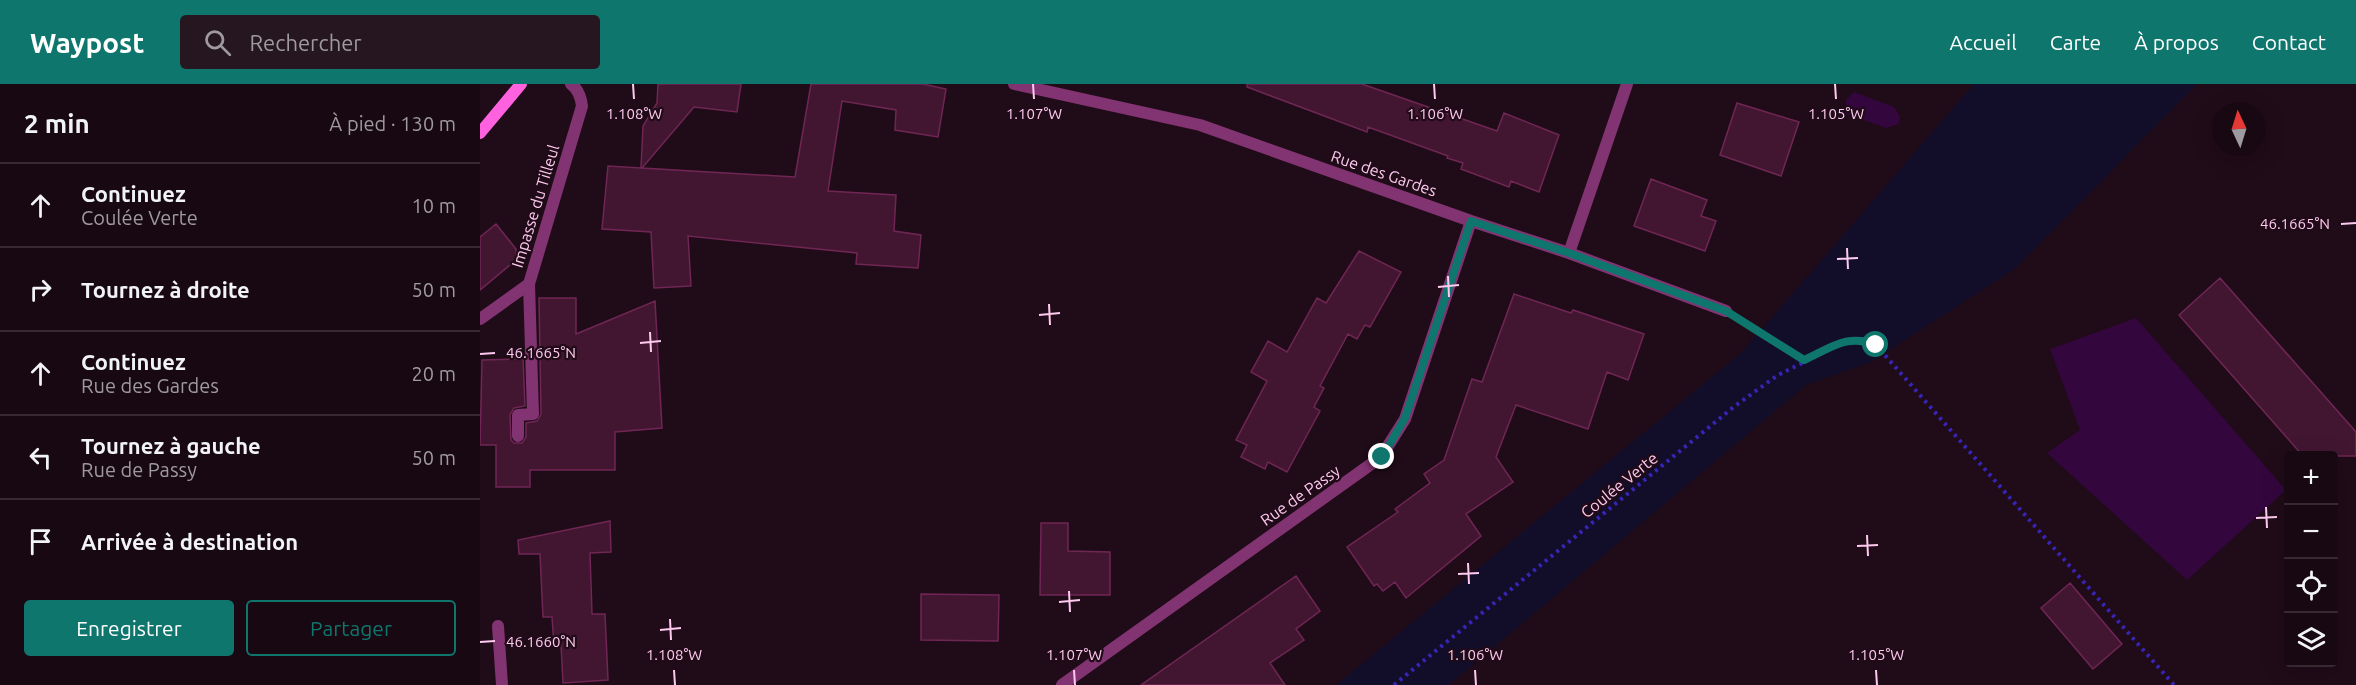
<!DOCTYPE html>
<html lang="fr">
<meta charset="utf-8">
<style>
:root{--surface:#180812;--page:#251620;--text:#f1f3f6;--muted:#9f9a9f;--line:#362932;--accent:#0f766e}
body{margin:0;font-family:Ubuntu,sans-serif;background:var(--page);color:var(--text)}
.controls{position:absolute;right:18px;bottom:18px;display:grid;overflow:hidden;border-radius:6px;box-shadow:0 6px 24px #0002}
.controls button{width:54px;height:54px;display:grid;place-items:center;padding:0;border:0;border-bottom:2px solid var(--line);background:var(--surface);color:var(--text);font:30px sans-serif}
.compass{position:absolute;left:1732px;top:18px;width:54px;height:54px;border-radius:50%;background:var(--surface);box-shadow:0 6px 24px #0002;rotate:356deg}
.stop{position:absolute;width:18px;height:18px;margin:-14px;border:4px solid #0f766e;border-radius:50%;background:#fff}
.stop.end{background:#0f766e;border-color:#fff;box-shadow:0 2px 6px #0008}
.list{margin:0;padding:0;list-style:none}
h2{display:flex;justify-content:space-between;align-items:center;height:78px;margin:0;padding:0 24px;font-size:26px}
h2 small{font-size:20px;font-weight:400;color:var(--muted)}
.list li{display:grid;grid-template-columns:39px 1fr auto;gap:18px;align-items:center;box-sizing:border-box;height:84px;padding:0 24px;border-top:2px solid var(--line)}
.list b{display:block;font-size:22px;white-space:nowrap}
.list p{margin:0;font-size:20px;white-space:nowrap;color:var(--muted)}
.list em{font-size:20px;font-style:normal;color:var(--muted)}
.actions{display:flex;gap:12px;padding:18px 24px}
.actions a{flex:1;padding:14px 0;border:2px solid var(--accent);border-radius:6px;text-align:center;font-size:21px;color:var(--accent)}
.actions .main{background:var(--accent);color:#fff}
.icon{flex:none;width:33px;height:33px;fill:none;stroke:currentColor;stroke-width:2;stroke-linecap:round;stroke-linejoin:round}
.map{position:relative;flex:none;width:1876px;height:601px;overflow:hidden}
header{display:flex;align-items:center;gap:36px;box-sizing:border-box;height:84px;padding:0 30px;background:var(--accent);color:#fff}
header strong{font-size:28px}
nav{display:flex;gap:33px;margin-inline-start:auto;font-size:21px}
.search{width:420px;height:54px;background:var(--page);display:flex;align-items:center;gap:15px;box-sizing:border-box;padding:0 21px;border-radius:6px;color:var(--muted);font-size:22px}
main{display:flex}
aside{flex:1;background:var(--surface)}
.map>svg:first-child{display:block}
.green{fill:#120e2a}
.water{fill:#33063e}
.building{fill:#421631;stroke:#6f2654;stroke-width:1.5}
.lines{fill:none;stroke-linecap:round;stroke-linejoin:round}
.path{stroke:#3725b7;stroke-width:4;stroke-dasharray:3 4.5;stroke-linecap:butt}
.lane{stroke:#823371;stroke-width:12}
.street{stroke:#823371;stroke-width:12}
.secondary{stroke:#ff61df;stroke-width:12}
.route{stroke:#0f766e;stroke-width:8}
.ticks{fill:none;stroke:#ffcaef;stroke-width:2}
.labels{text-anchor:middle;dominant-baseline:central;stroke-width:4.5;stroke-linejoin:round;paint-order:stroke}
.street-label{font-size:16px;fill:#ffcaef;stroke:#200b18}
.ticks-label{font-size:15px;text-anchor:middle;fill:#ffcaef;stroke:#200b18;stroke-width:4.5;stroke-linejoin:round;paint-order:stroke}
</style>
<header>
<strong>Waypost</strong>
<div class="search"><svg class="icon" aria-label="search" viewBox="0 0 24 24"><circle cx="10" cy="10" r="6"/><path d="M15 15l6 6"/></svg>Rechercher</div>
<nav><a>Accueil</a><a>Carte</a><a>À propos</a><a>Contact</a></nav>
</header>
<main>
<aside>
<h2>2 min<small>À pied · 130 m</small></h2>
<ul class="list">
<li><svg class="icon" aria-label="ahead" viewBox="0 0 24 24"><path d="M12 20V5M6 11l6-6 6 6"/></svg><div><b>Continuez</b><p>Coulée Verte</p></div><em>10 m</em></li>
<li><svg class="icon" aria-label="right" viewBox="0 0 24 24"><path d="M7 20v-9h11M14 6l5 5-5 5"/></svg><div><b>Tournez à droite</b></div><em>50 m</em></li>
<li><svg class="icon" aria-label="ahead" viewBox="0 0 24 24"><path d="M12 20V5M6 11l6-6 6 6"/></svg><div><b>Continuez</b><p>Rue des Gardes</p></div><em>20 m</em></li>
<li><svg class="icon" aria-label="left" viewBox="0 0 24 24"><path d="M17 20v-9H6M10 6l-5 5 5 5"/></svg><div><b>Tournez à gauche</b><p>Rue de Passy</p></div><em>50 m</em></li>
<li><svg class="icon" aria-label="arrive" viewBox="0 0 24 24"><path d="M6 21V4h12l-3 4 3 4H6"/></svg><div><b>Arrivée à destination</b></div></li>
</ul>
<div class="actions"><a class="main">Enregistrer</a><a>Partager</a></div>
</aside>
<div class="map">
<svg width="1876" height="601" viewBox="0 0 1876 601">
<rect width="100%" height="100%" fill="#200b18"/>
<path class="green" d="M1494,0H1717L1536,184L1391,278L1326,301L969,601H856L1261,269Z"/>
<path class="water" d="M1374,8L1414,23L1420,32L1419,40L1406,44L1366,30V16Z
M1656,234L1806,406L1707,496L1567,369L1600,346L1570,265Z"/>
<path class="building" d="M178,0H261L257,28L214,23L162,84L315,93L331,0H443L466,5L458,53L415,46L416,26L362,17L348,107L416,111L414,147L441,151L438,184L376,180L377,169L208,152L211,202L174,204L171,148L122,145L128,82L161,84L163,42L177,19Z
M767,0H882L1017,47L1024,29L1079,51L1059,108L1031,97L1029,103L981,85L983,79L967,74L968,72L888,43L887,48L767,3Z
M1257,19L1319,38L1301,92L1240,71Z
M1171,95L1227,116L1221,132L1236,137L1225,167L1154,142Z
M16,140L36,165V176L0,206V153Z
M879,167L921,188L890,243L885,241L877,255L868,250L840,302L844,304L834,323L840,327L807,388L788,378L785,385L761,373L767,361L756,356L787,297L771,288L788,257L807,268L837,214L846,219Z
M1740,194L1876,348V372H1823L1699,231Z
M1034,210L1091,229L1093,226L1164,250L1148,296L1127,288L1108,345L1036,321L1016,373L1033,398L986,430L1001,452L926,514L915,498L903,507L897,500L894,502L867,463L918,428L915,425L950,399L944,390L964,376L992,295L1002,298Z
M59,214H96V250L175,217L182,344L135,348V386H50V403H16V361H0L2,276L43,275L45,322L34,324L30,331L31,356L34,359H42L46,353V339L57,337L61,330Z
M130,437L131,468L110,469L112,530H125L128,596L83,599L81,561H74L72,533H63L60,470H39L38,456Z
M561,439H588V467L630,468V511H560Z
M816,492L840,527L816,545L824,556L790,579L805,601H661Z
M1590,499L1642,560L1613,585L1561,524Z
M441,510L519,511L518,557L441,556Z"/>
<g class="lines">
<path class="path" d="M1264,239L1324,276
M914,601L1255,322L1298,291L1369,256L1383,255L1396,261L1694,601"/>
<path class="lane" d="M0,235L49,200
M38,352V331L53,330L49,200L102,22C101,13 98,5 91,0"/>
<path class="street" d="M534,0L720,41L991,137L1089,169L1147,0
M1089,169L1246,227
M18,542L22,601
M582,601L901,373L925,335L991,137"/>
<path class="secondary" d="M0,49L41,0"/>
</g>
<g class="lines">
<path class="route" d="M902,373L925,334L991,137L1089,169L1246,227L1324,276C1351,264 1367,249 1396,261"/>
</g>
<path class="ticks" d="M153,0L154,15M553,0L554,15M954,0L955,15M1355,0L1356,15M1861,140L1876,139M1367,164L1368,185M1357,175L1378,174M968,192L969,213M958,203L979,201M569,220L570,241M559,231L580,229M170,248L171,268M160,259L181,257M0,270L15,269M1786,423L1787,444M1776,434L1797,433M1387,451L1388,472M1377,462L1398,461M988,479L989,500M978,490L999,489M589,507L590,528M579,518L600,516M190,535L191,556M180,546L201,544M0,558L15,557M194,586L195,601M594,586L595,601M995,586L996,601M1396,586L1397,601"/>
<g class="labels">
<g class="street-label">
<text transform="translate(904 89) rotate(19)">Rue des Gardes</text>
<text transform="translate(55 122) rotate(-73)">Impasse du Tilleul</text>
<text transform="translate(1139 401) rotate(-39)">Coulée Verte</text>
<text transform="translate(820 411) rotate(-35)">Rue de Passy</text>
</g>
</g>
<g class="ticks-label">
<text x="154" y="35">1.108°W</text>
<text x="554" y="35">1.107°W</text>
<text x="955" y="35">1.106°W</text>
<text x="1356" y="35">1.105°W</text>
<text x="1815" y="145">46.1665°N</text>
<text x="61" y="274">46.1665°N</text>
<text x="61" y="563">46.1660°N</text>
<text x="194" y="576">1.108°W</text>
<text x="594" y="576">1.107°W</text>
<text x="995" y="576">1.106°W</text>
<text x="1396" y="576">1.105°W</text>
</g>
</svg>
<div class="controls">
<button>+</button>
<button>−</button>
<button><svg class="icon" aria-label="locate" viewBox="0 0 24 24"><circle cx="12" cy="12" r="6"/><path d="M12 2v4M12 18v4M2 12h4M18 12h4"/></svg></button>
<button><svg class="icon" aria-label="layers" viewBox="0 0 24 24"><path d="M12 4l9 5-9 5-9-5zM3 14l9 5 9-5"/></svg></button>
</div>
<svg class="compass" viewBox="-18 -18 36 36"><path d="M0-13l5 13h-10z" fill="#e53935"/><path d="M0 13l5-13h-10z" fill="#9f9a9f"/></svg>
<div class="stop" style="left:1396px;top:261px"></div>
<div class="stop end" style="left:902px;top:373px"></div>
</div>
</main>
